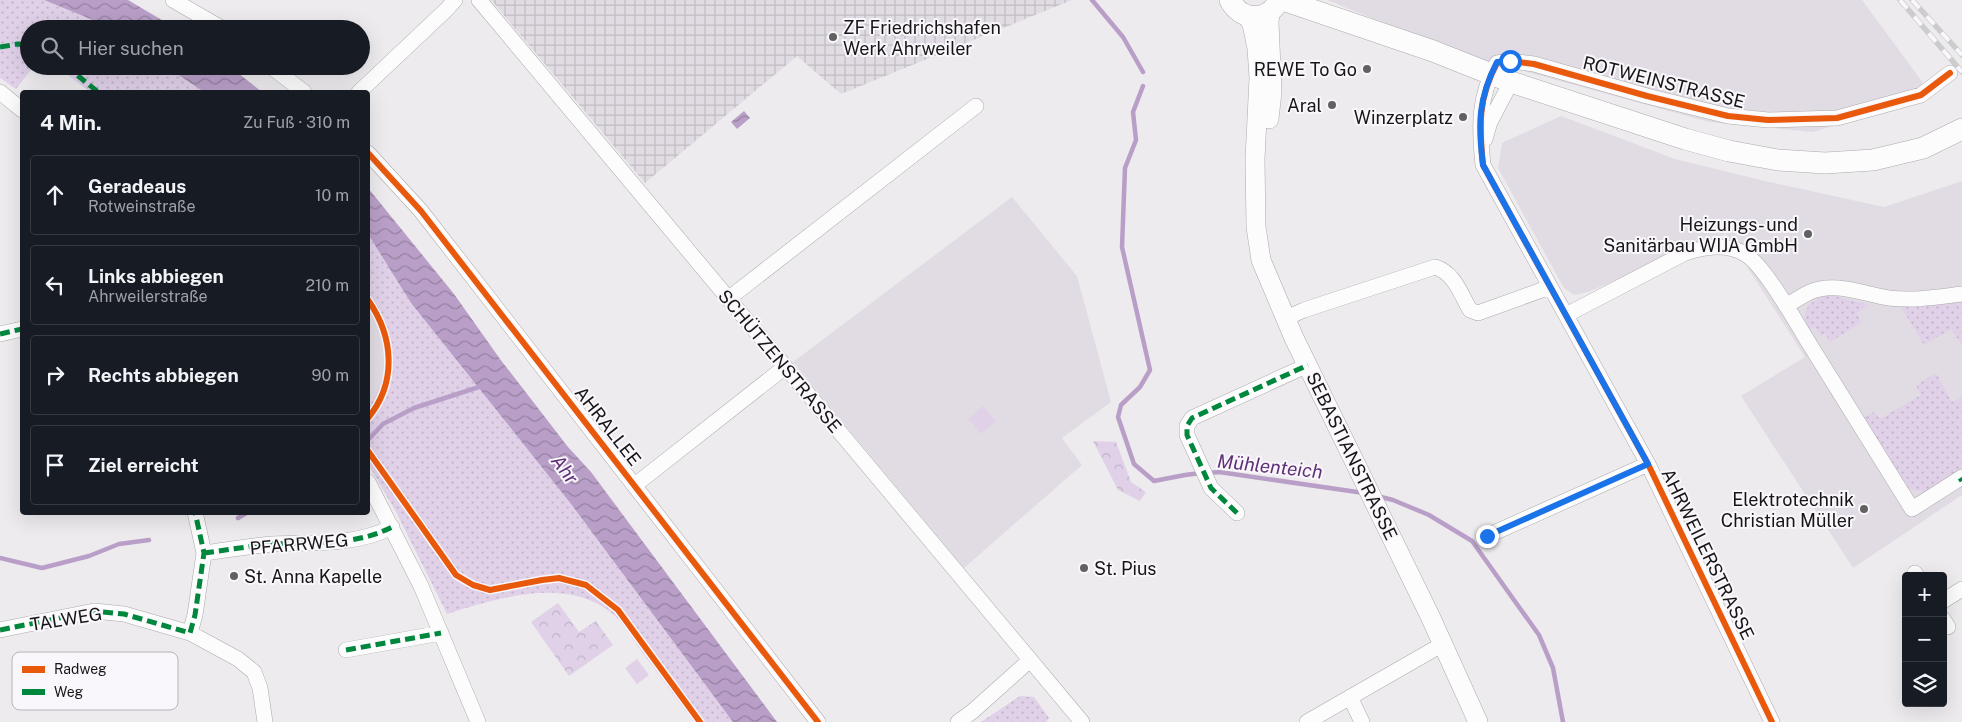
<!DOCTYPE html>
<html lang="de">
<meta charset="utf-8">
<style>
:root{--surface:#171b24;--page:#20242c;--text:#f1f3f6;--muted:#9ea1a6;--line:#363941}
body{margin:0;font-family:"Public Sans",sans-serif;background:var(--page);color:var(--text)}
.controls{position:absolute;right:15px;bottom:15px;display:grid;overflow:hidden;border-radius:5px;box-shadow:0 5px 20px #0002}
.controls button{width:45px;height:45px;display:grid;place-items:center;padding:0;border:0;border-bottom:1px solid var(--line);background:var(--surface);color:var(--text);font:25px sans-serif}
.stop{position:absolute;width:15px;height:15px;margin:-11px;border:4px solid #1a73e8;border-radius:50%;background:#fff}
.stop.end{background:#1a73e8;border-color:#fff;box-shadow:0 1px 5px #0008}
.list{margin:0;padding:0;list-style:none}
h2{display:flex;justify-content:space-between;align-items:center;height:65px;margin:0;padding:0 20px;font-size:21px}
h2 small{font-size:16px;font-weight:400;color:var(--muted)}
.list li{display:grid;grid-template-columns:32px 1fr auto;gap:15px;align-items:center;box-sizing:border-box;height:80px;margin:0 10px 10px;padding:0 10px;border:1px solid var(--line);border-radius:5px}
.list b{display:block;font-size:19px;white-space:nowrap}
.list p{margin:0;font-size:16px;white-space:nowrap;color:var(--muted)}
.list em{font-size:16px;font-style:normal;color:var(--muted)}
.icon{flex:none;width:28px;height:28px;fill:none;stroke:currentColor;stroke-width:2;stroke-linecap:round;stroke-linejoin:round}
.map{position:relative;flex:none;width:1962px;height:722px;overflow:hidden}
.search{position:absolute;background:var(--surface);box-shadow:0 5px 20px #0002;left:20px;top:20px;width:350px;height:55px;display:flex;align-items:center;gap:12px;box-sizing:border-box;padding:0 18px;border-radius:28px;color:var(--muted);font-size:19px}
.panel{position:absolute;background:var(--surface);box-shadow:0 5px 20px #0002;left:20px;top:90px;width:350px;height:425px;border-radius:5px}
.map>svg:first-child{display:block}
.built{fill:#e1dce3}
.industrial{fill:url(#industrial-grid)}
.grass{fill:url(#grass-dots)}
.forest{fill:url(#forest-crowns)}
.pitch{fill:#e0d1e9}
.water{fill:url(#water-waves)}
.lines{fill:none;stroke-linecap:round;stroke-linejoin:round}
.stream{stroke:#b99fc8;stroke-width:4.5}
.minor-casing{stroke:#abaaac;stroke-width:16}
.tertiary-casing{stroke:#abaaac;stroke-width:20}
.secondary-casing{stroke:#abaaac;stroke-width:22}
.minor{stroke:#fcfcfc;stroke-width:15}
.tertiary{stroke:#fcfcfc;stroke-width:19}
.secondary{stroke:#fcfcfc;stroke-width:21}
.rail-casing{stroke:#cdcccd;stroke-width:5.5}
.rail{stroke:#faf7fc;stroke-width:4;stroke-dasharray:11;stroke-linecap:butt}
.quiet{stroke:#00873e;stroke-width:5;stroke-dasharray:10 5;stroke-linecap:butt}
.cycleway-casing{stroke:#faf7fc;stroke-width:9}
.cycleway{stroke:#e8590c;stroke-width:6}
.route{stroke:#1a73e8;stroke-width:6}
.poi-dot{fill:#626162;stroke:#faf7fc;stroke-width:2}
.labels{text-anchor:middle;dominant-baseline:central;stroke-width:4;stroke-linejoin:round;paint-order:stroke}
.poi-label{font-size:18px;fill:#171617;stroke:#faf7fc;text-anchor:end}
.street-label{font-size:18px;fill:#171617;stroke:#faf7fc}
.water-label{font-size:19px;font-style:italic;fill:#603178;stroke:#faf7fc}
.key{fill:#faf7fc;stroke:#b6b4b7;stroke-width:1}
.key-label{font-size:14px;fill:#171617}
</style>
<div class="map">
<svg width="1962" height="722" viewBox="0 0 1962 722">
<defs>
<pattern id="industrial-grid" width="8" height="8" patternUnits="userSpaceOnUse" patternTransform="scale(1.25)"><rect width="8" height="8" fill="#e1dce3"/><path d="M0 4h8M4 0v8" fill="none" stroke="#c0bcc2"/></pattern>
<pattern id="grass-dots" width="8" height="8" patternUnits="userSpaceOnUse" patternTransform="scale(1.25)"><rect width="8" height="8" fill="#e0d1e9"/><path d="M2 2h.1M6 6h.1" fill="none" stroke="#bfb3c7" stroke-width="1.8" stroke-linecap="round"/></pattern>
<pattern id="forest-crowns" width="20" height="18" patternUnits="userSpaceOnUse" patternTransform="scale(1.25)"><rect width="20" height="18" fill="#e0d1e9"/><path d="M2 6a3 3 0 1 1 6 0M12 15a3 3 0 1 1 6 0" fill="none" stroke="#bfb3c7"/></pattern>
<pattern id="water-waves" width="16" height="10" patternUnits="userSpaceOnUse" patternTransform="scale(1.25)"><rect width="16" height="10" fill="#b99fc8"/><path d="M0 5q4-4 8 0t8 0" fill="none" stroke="#9581a1"/></pattern>
</defs>
<rect width="100%" height="100%" fill="#edebee"/>
<path class="built" d="M1327,0H1862L1932,95L1813,132L1709,122L1461,54Z
M1561,116L1675,159L1765,181L1884,207L1962,181V495L1853,568L1741,396L1805,357L1726,234L1588,292L1574,295L1564,288L1498,168L1502,143Z
M1012,197L1077,276L1111,402L1062,438L1082,465L964,568L793,362Z
M368,306L377,324L384,344L385,360L383,374L379,387L368,409Z"/>
<path class="industrial" d="M491,0H1072L841,94L797,56L645,183Z"/>
<path class="grass" d="M0,0H44L100,23L108,29H29V66H34L16,89L0,78Z
M56,66H165L204,92H90Z
M368,234L411,303L571,504L733,722H694C676,698 658,673 640,649C632,638 624,624 614,615C568,575 498,598 447,614L396,512L368,464V409L379,387L383,374L385,360L384,344L377,324L368,306Z
M1827,295L1836,296L1869,305L1857,313L1861,323L1830,342L1825,333L1821,336L1815,327L1809,330C1798,313 1810,299 1827,295Z
M1962,301V345L1951,329L1924,345L1901,307Z
M1936,373L1952,402L1962,397V471L1927,492L1912,490L1905,486L1863,418L1874,412L1880,419L1921,395L1916,385Z
M1020,696L1034,697L1049,718L1046,722H981Z"/>
<path class="forest" d="M1093,441L1116,442L1131,482L1146,492L1140,501L1118,490Z
M558,603L579,632L596,621L613,645L569,676L531,622Z"/>
<path class="pitch" d="M983,406L996,421L981,434L968,419Z
M637,659L649,675L637,684L625,668Z"/>
<path class="water" d="M44,0H128L177,29H108L100,23Z
M165,66H229L262,92H204Z
M744,111L750,118L737,129L731,122Z
M368,188L454,294L500,359L568,447L591,472L777,722H733L571,504L411,303L368,234Z"/>
<g class="lines">
<path class="stream" d="M1092,0L1123,37L1143,72
M1143,86L1133,112L1136,140L1125,168L1122,247L1150,370L1140,387L1121,405L1118,417L1134,464L1154,481L1185,475L1201,473
M368,440L383,424L414,408L482,386
M1209,473L1219,472L1364,493
M1377,496L1393,500L1429,515L1472,541L1539,635L1553,668L1563,722
M238,518L248,512
M0,558L42,568L89,556L119,544L149,540"/>
<defs>
<path id="minor" d="M173,0L223,29
M479,0L1082,722
M270,66L304,92
M0,92L22,110
M359,92L446,10L455,0
M1485,139L1490,122L1511,82
M368,153L421,211L818,722
M728,299L976,106
M1786,306C1794,301 1802,296 1810,292C1835,281 1863,294 1889,298C1914,301 1937,297 1962,294
M1566,315L1685,253C1705,247 1726,243 1745,254C1764,265 1794,319 1807,340C1842,396 1877,452 1912,509L1962,477
M1286,318L1304,310L1435,267C1455,273 1461,295 1470,310L1478,313L1550,287
M0,334L22,329
M368,482L421,586L478,722
M635,485L785,367
M1237,513L1211,488L1187,435V426L1192,418L1308,365
M1487,536L1648,464
M204,553C227,550 250,546 273,544C314,542 355,546 392,527
M1915,573L1917,576
M1943,601L1962,589
M1943,619L1948,627
M0,630L94,611L124,614L190,633L238,659L254,672L260,688L265,722
M190,633L195,615L204,553L195,512
M346,650L441,633
M1350,697L1362,722
M958,722L973,711L1030,660
M1307,722L1443,644
M1772,722L1648,464L1483,165C1479,126 1478,98 1497,63L1510,61L1534,64L1647,96L1728,116L1768,120L1837,118L1921,95L1950,73"/>
<path id="tertiary" d="M1248,17L1252,24L1257,48L1259,78L1255,159L1256,227L1261,260L1294,338L1430,616L1478,722
M1269,119L1272,92L1269,22L1270,13"/>
<path id="secondary" d="M1230,0C1241,22 1269,22 1279,0
M1283,0L1433,51L1511,82L1685,139L1729,151L1778,160L1825,163L1873,160L1923,148L1962,129"/>
</defs>
<use href="#minor" class="minor-casing"/>
<use href="#tertiary" class="tertiary-casing"/>
<use href="#secondary" class="secondary-casing"/>
<use href="#minor" class="minor"/>
<use href="#tertiary" class="tertiary"/>
<use href="#secondary" class="secondary"/>
<defs>
<path id="rail" d="M1900,0L1962,72
M1912,0L1962,55"/>
</defs>
<use href="#rail" class="rail-casing"/>
<use href="#rail" class="rail"/>
<path class="quiet" d="M0,47L18,44L29,45
M66,66L98,92
M0,334L22,329
M1960,478L1962,481
M1237,513L1211,488L1187,435V426L1192,418L1308,365
M204,553C227,550 250,546 273,544C314,542 355,546 392,527
M0,630L94,611L124,614L190,633L195,615L204,553L195,512
M346,650L441,633"/>
<defs>
<path id="cycleway" d="M368,153L421,211L818,722
M368,300C394,337 397,383 368,418
M368,451L456,575L473,585L490,590L542,580L559,578L586,585L618,610L700,722
M1772,722L1648,464L1483,165C1479,126 1478,98 1497,63L1510,61L1534,64L1647,96L1728,116L1768,120L1837,118L1921,95L1950,73"/>
</defs>
<use href="#cycleway" class="cycleway-casing"/>
<use href="#cycleway" class="cycleway"/>
</g>
<g class="lines">
<path class="route" d="M1487,536L1648,464L1483,165C1478,125 1478,99 1497,62L1510,61"/>
</g>
<g class="poi-dot">
<circle cx="833" cy="37" r="5"/>
<circle cx="1367" cy="69" r="5"/>
<circle cx="1332" cy="105" r="5"/>
<circle cx="1463" cy="117" r="5"/>
<circle cx="1808" cy="234" r="5"/>
<circle cx="1864" cy="509" r="5"/>
<circle cx="1084" cy="568" r="5"/>
<circle cx="234" cy="576" r="5"/>
</g>
<g class="labels">
<g class="poi-label">
<text x="843" y="27" text-anchor="start">ZF Friedrichshafen<tspan x="843" dy="21">Werk Ahrweiler</tspan></text>
<text x="1357" y="69">REWE To Go</text>
<text x="1322" y="105">Aral</text>
<text x="1453" y="117">Winzerplatz</text>
<text x="1798" y="224">Heizungs- und<tspan x="1798" dy="21">Sanitärbau WIJA GmbH</tspan></text>
<text x="1854" y="499">Elektrotechnik<tspan x="1854" dy="21">Christian Müller</tspan></text>
<text x="1094" y="568" text-anchor="start">St. Pius</text>
<text x="244" y="576" text-anchor="start">St. Anna Kapelle</text>
</g>
<g class="street-label">
<text transform="translate(1664 82) rotate(14)">ROTWEINSTRASSE</text>
<text transform="translate(780 361) rotate(50)">SCHÜTZENSTRASSE</text>
<text transform="translate(608 426) rotate(52)">AHRALLEE</text>
<text transform="translate(1352 456) rotate(64)">SEBASTIANSTRASSE</text>
<text transform="translate(299 544) rotate(-5)">PFARRWEG</text>
<text transform="translate(1708 554) rotate(64)">AHRWEILERSTRASSE</text>
<text transform="translate(66 619) rotate(-9)">TALWEG</text>
</g>
<g class="water-label">
<text transform="translate(1270 466) rotate(6)">Mühlenteich</text>
<text transform="translate(565 469) rotate(53)">Ahr</text>
</g>
</g>
<rect x="12" y="652" width="166" height="58" rx="8" class="key"/>
<rect x="22" y="666" width="23" height="7" fill="#e8590c"/>
<rect x="22" y="689" width="23" height="6" fill="#00873e"/>
<g class="key-label">
<text x="54" y="674">Radweg</text>
<text x="54" y="697">Weg</text>
</g>
</svg>
<div class="controls">
<button>+</button>
<button>−</button>
<button><svg class="icon" aria-label="layers" viewBox="0 0 24 24"><path d="M12 4l9 5-9 5-9-5zM3 14l9 5 9-5"/></svg></button>
</div>
<div class="stop" style="left:1510px;top:61px"></div>
<div class="stop end" style="left:1487px;top:536px"></div>
<div class="search"><svg class="icon" aria-label="search" viewBox="0 0 24 24"><circle cx="10" cy="10" r="6"/><path d="M15 15l6 6"/></svg>Hier suchen</div>
<section class="panel">
<h2>4 Min.<small>Zu Fuß · 310 m</small></h2>
<ul class="list">
<li><svg class="icon" aria-label="ahead" viewBox="0 0 24 24"><path d="M12 20V5M6 11l6-6 6 6"/></svg><div><b>Geradeaus</b><p>Rotweinstraße</p></div><em>10 m</em></li>
<li><svg class="icon" aria-label="left" viewBox="0 0 24 24"><path d="M17 20v-9H6M10 6l-5 5 5 5"/></svg><div><b>Links abbiegen</b><p>Ahrweilerstraße</p></div><em>210 m</em></li>
<li><svg class="icon" aria-label="right" viewBox="0 0 24 24"><path d="M7 20v-9h11M14 6l5 5-5 5"/></svg><div><b>Rechts abbiegen</b></div><em>90 m</em></li>
<li><svg class="icon" aria-label="arrive" viewBox="0 0 24 24"><path d="M6 21V4h12l-3 4 3 4H6"/></svg><div><b>Ziel erreicht</b></div></li>
</ul>
</section>
</div>
